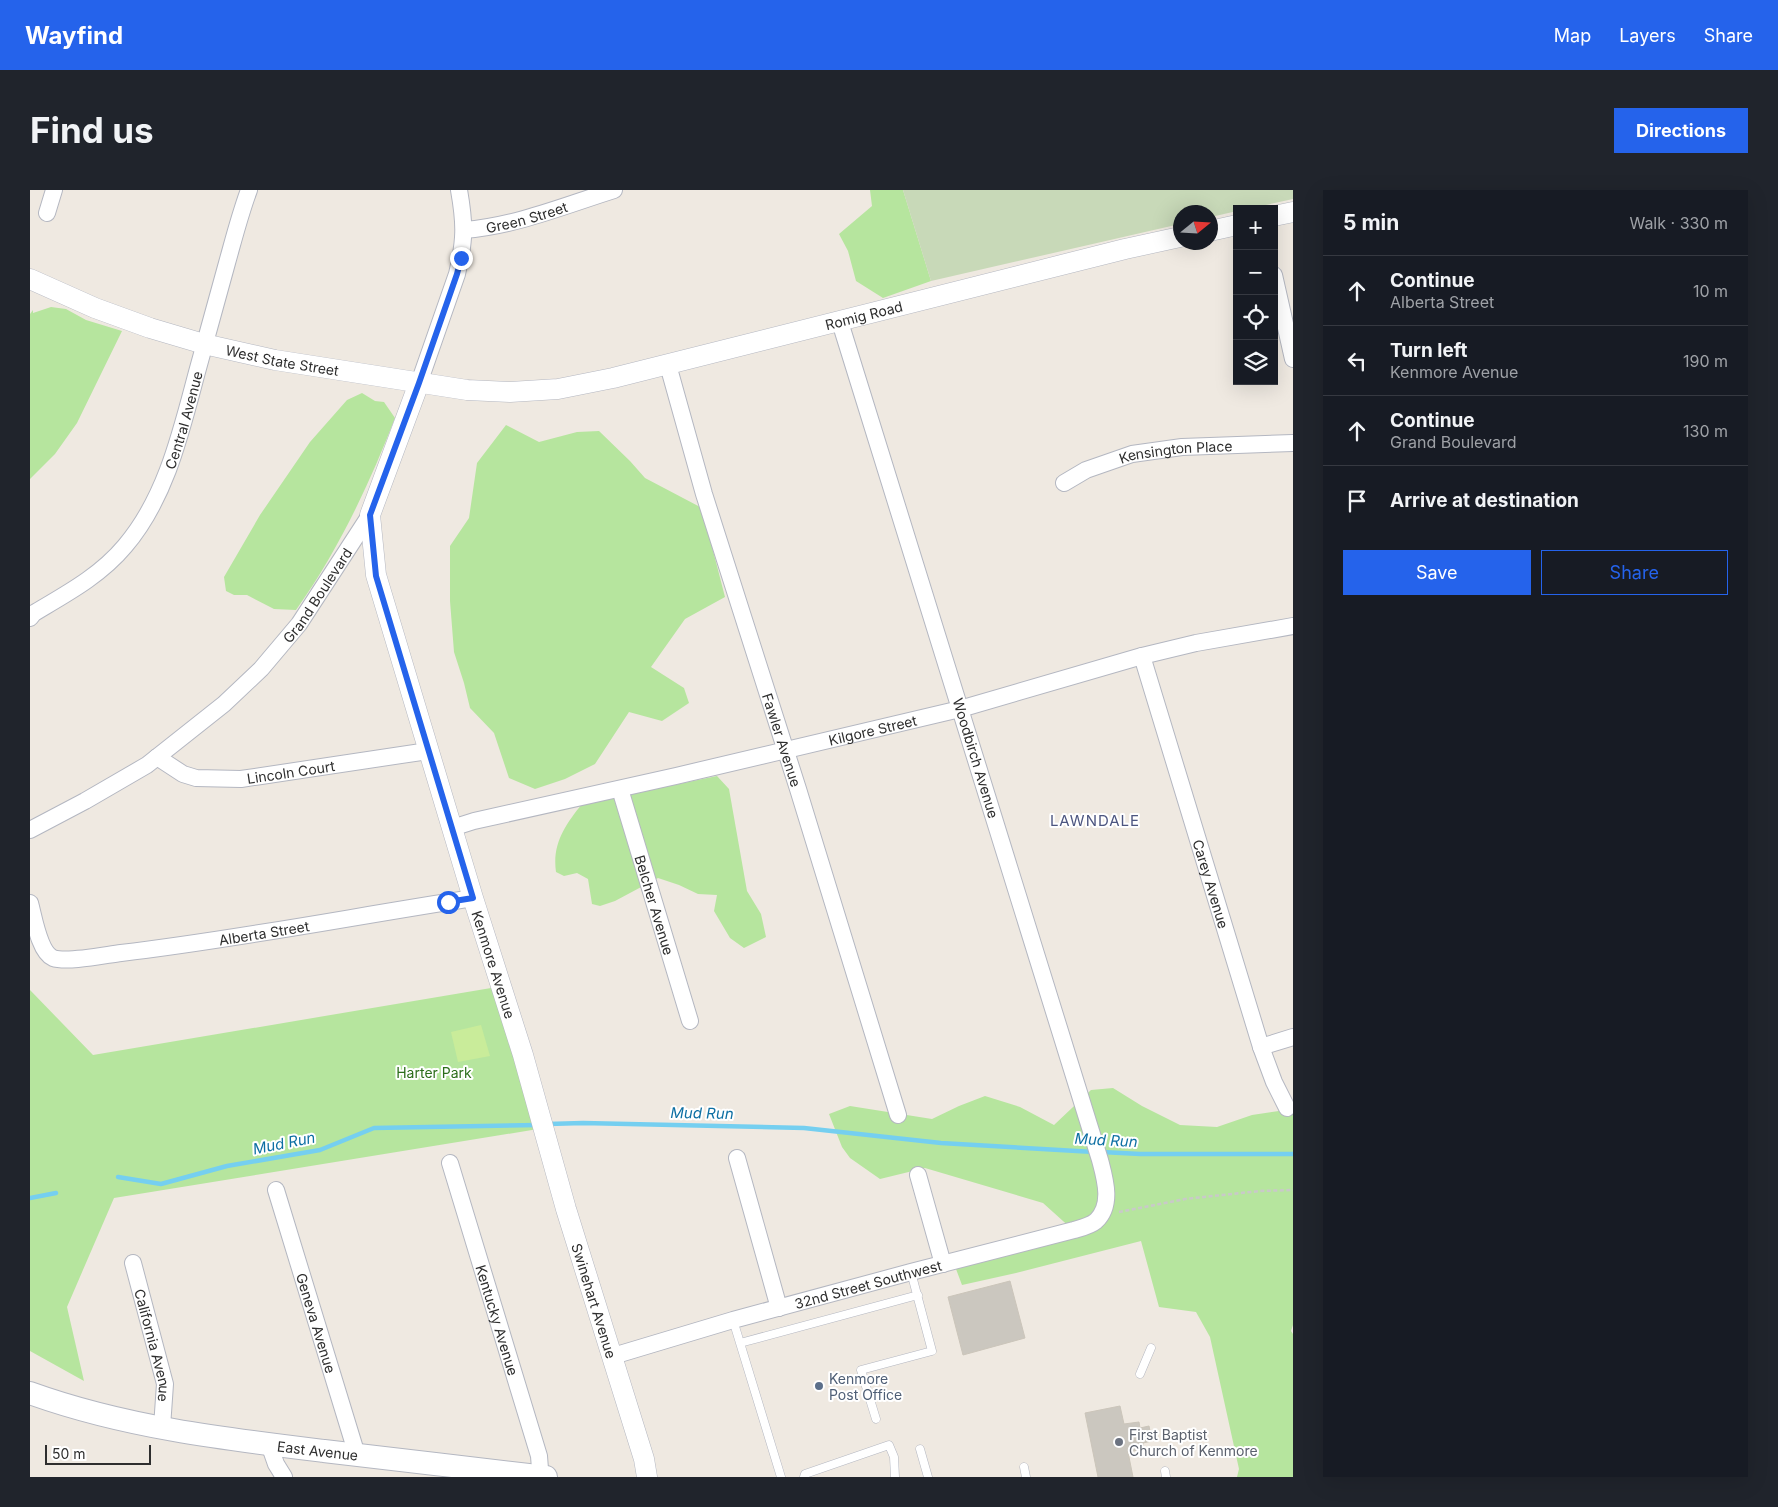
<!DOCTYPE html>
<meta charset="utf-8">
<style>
:root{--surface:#171b24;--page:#20242c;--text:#f1f3f6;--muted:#9ea1a6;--line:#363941;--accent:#2563eb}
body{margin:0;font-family:Inter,sans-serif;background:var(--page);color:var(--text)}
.controls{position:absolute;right:15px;top:15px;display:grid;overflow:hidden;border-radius:0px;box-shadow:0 5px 20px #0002}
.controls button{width:45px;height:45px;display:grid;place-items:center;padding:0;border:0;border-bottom:1px solid var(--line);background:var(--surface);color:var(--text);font:25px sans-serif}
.compass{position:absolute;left:1143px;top:15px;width:45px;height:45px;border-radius:50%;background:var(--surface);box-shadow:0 5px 20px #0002;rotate:72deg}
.scale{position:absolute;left:15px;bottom:12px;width:106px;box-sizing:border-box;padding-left:5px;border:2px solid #2e2e2e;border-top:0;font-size:14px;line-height:18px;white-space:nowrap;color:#2e2e2e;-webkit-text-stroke:4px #fff;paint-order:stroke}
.stop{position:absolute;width:15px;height:15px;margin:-11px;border:4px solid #2563eb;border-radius:50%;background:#fff}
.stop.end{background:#2563eb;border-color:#fff;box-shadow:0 1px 5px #0008}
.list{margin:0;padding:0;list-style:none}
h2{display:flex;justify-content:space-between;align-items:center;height:65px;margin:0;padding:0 20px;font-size:21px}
h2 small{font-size:16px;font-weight:400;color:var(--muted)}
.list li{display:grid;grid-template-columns:32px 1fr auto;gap:15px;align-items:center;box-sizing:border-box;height:70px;padding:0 20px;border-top:1px solid var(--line)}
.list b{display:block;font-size:19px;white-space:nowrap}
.list p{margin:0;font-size:16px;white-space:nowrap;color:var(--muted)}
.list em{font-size:16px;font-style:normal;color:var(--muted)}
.actions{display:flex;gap:10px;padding:15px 20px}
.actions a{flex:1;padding:11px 0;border:1px solid var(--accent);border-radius:0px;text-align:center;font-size:18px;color:var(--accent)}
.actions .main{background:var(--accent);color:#fff}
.icon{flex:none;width:28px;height:28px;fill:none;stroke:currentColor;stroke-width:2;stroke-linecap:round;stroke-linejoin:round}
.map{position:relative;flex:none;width:1263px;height:1287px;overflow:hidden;border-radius:0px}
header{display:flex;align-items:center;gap:30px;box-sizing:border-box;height:70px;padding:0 25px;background:var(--accent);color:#fff}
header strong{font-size:24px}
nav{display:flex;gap:28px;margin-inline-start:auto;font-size:18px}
.intro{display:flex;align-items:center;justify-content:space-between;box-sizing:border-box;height:120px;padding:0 30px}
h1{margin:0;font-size:35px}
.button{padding:12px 22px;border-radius:0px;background:var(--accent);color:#fff;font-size:18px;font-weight:700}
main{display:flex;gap:30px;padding:0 30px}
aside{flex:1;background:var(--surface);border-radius:0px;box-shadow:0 5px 20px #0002}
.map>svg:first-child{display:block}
.green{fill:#b6e59e}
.cemetery{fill:#c8d9b8}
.pitch{fill:#c9ec9a}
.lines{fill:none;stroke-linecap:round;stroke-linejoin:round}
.stream{stroke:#75cff0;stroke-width:4.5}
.building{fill:#cbc7bf;stroke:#cbc5ba}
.service-casing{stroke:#b4b7c1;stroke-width:9}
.minor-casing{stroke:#b4b7c1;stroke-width:18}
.tertiary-casing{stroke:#b4b7c1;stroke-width:21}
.secondary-casing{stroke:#b4b7c1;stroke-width:24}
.path{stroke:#c9c9c9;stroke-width:2.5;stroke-dasharray:4 2.5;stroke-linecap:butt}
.service{stroke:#fff;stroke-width:8}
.minor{stroke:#fff;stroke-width:16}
.tertiary{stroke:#fff;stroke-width:20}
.secondary{stroke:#fff;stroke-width:22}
.route{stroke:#2563eb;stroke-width:6}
.service-dot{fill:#5c6f8a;stroke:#fff;stroke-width:2}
.worship-dot{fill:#6b7280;stroke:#fff;stroke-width:2}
.labels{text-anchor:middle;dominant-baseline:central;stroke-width:4;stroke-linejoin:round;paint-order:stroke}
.street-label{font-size:14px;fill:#2e2e2e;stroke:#fff}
.park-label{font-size:14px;fill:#2c6e1b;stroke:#fff}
.service-label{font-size:14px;fill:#4e5e75;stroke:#fff;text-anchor:start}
.worship-label{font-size:14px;fill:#5b616d;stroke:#fff;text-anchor:start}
.neighbourhood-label{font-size:15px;letter-spacing:1px;fill:#4d5680;stroke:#fff}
.water-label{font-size:15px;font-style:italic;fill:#0d6fa3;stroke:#fff}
</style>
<header>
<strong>Wayfind</strong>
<nav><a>Map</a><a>Layers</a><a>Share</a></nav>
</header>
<div class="intro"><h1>Find us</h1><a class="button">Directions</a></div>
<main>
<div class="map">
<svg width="1263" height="1287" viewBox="0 0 1263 1287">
<rect width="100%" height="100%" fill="#efe9e1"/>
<path class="green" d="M840,0H873L901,91L853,108L826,91L818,61L809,44L842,16Z
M21,117L36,119L56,130L92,141L47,233L25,264L0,289V124L3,120V123Z
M332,203L345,211L354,212L365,228C339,295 308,361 266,420L244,419L217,405H204L196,401L194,387L230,325L280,252L317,210Z
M476,235L509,252L547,242L569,241L600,271L615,288L672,318L695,407L655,429L621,477L654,498L659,513L632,531L599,522L565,574L535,589L505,599L479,588L464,543L440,518L434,493L424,462L420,411V356L439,328L447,273Z
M687,586L699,599L717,701L731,724L736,747L714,758L700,748L684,721L687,705L668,704L649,695L628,688L585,711L570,716L562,714L558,689L547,683L534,686L526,682C522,654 535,635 552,614Z
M467,797L508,939L84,1008L37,1117L54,1191L0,1161V800L63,865Z
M1083,898L1112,916L1150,935L1187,937L1222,925L1263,919V1135L1261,1141L1263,1144V1287H1207L1209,1279L1180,1147L1166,1122L1129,1117L1111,1051L986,1083L932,1095L923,1071L1043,1040L1013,1013L895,978L850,989L820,968L812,957L799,924L820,916L902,929L929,916L955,906L990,917L1024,935L1061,900Z"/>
<path class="cemetery" d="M873,0H1263V9L1218,19H1207V21L1181,27L1180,22H1150V34L901,91Z"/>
<path class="pitch" d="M451,835L460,866L428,872L421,842Z"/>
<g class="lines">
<path class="stream" d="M518,934L553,933L774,938L911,953L1064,962
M1072,962L1110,964H1263
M88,987L131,994L197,976L290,960L344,938L508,935
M0,1008L26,1003"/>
</g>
<path class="building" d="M980,1091L995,1148L933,1165L918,1107Z
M1090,1216L1094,1234L1109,1232L1110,1238L1119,1236L1122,1251L1113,1253L1114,1259L1098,1262L1103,1287H1068L1055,1223Z"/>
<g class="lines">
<defs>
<path id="service" d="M703,1130L751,1287
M710,1153L888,1105
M1110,1184L1121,1158
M846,1229L831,1180L902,1161L881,1082
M890,1259L898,1287
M994,1277L996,1287
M1135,1281L1136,1287
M774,1287L775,1284L859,1255L864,1267L865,1287"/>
<g id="minor">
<path d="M17,23L24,0"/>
<path id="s1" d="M434,40C486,36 536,15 584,0"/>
<path d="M1244,85L1263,169"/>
<path id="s2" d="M638,175L674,304L768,599L868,925"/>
<path d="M389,193L427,84C435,50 435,34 429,0"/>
<path id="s3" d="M1034,293L1056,280L1102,264L1152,257L1263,253"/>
<path id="s4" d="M0,428L4,423C36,404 70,386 95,356C136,308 151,242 167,182C177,146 187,109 197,73C204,48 210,24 219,0"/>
<path id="s5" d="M1112,466L1231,857L1244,892L1257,918"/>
<path id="s6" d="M127,567L153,584L166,588L211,589L398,561"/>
<path id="s7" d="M590,599L660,831"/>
<path id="s8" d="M422,638L444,631L646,586L930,519L1112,466L1166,453L1263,436"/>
<path id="s9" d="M0,640L55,611L117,575L194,514L231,479L269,434L340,325"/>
<path id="s10" d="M0,713C4,727 9,762 23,768C37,773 75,765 91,763C209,749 326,726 443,708"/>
<path d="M1231,857L1263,847"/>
<path d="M707,968L749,1118"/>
<path id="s11" d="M420,973L509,1266L510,1279L507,1286"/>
<path d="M888,985L913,1074"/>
<path id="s12" d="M246,1000L327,1265"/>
<path id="s13" d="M103,1073L135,1194L132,1237"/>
<path id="s14" d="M583,1166L703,1130L881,1082L1044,1040C1051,1038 1060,1036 1066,1031C1083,1015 1075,989 1070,970L810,132"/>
<path d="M239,1254L246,1274L254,1287"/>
</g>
<g id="tertiary">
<path d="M1244,26L1263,22"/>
<path d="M1180,41L1207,35"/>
<path id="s15" d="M0,89L65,118L120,138L174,154L245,170L437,200L480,202L528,199L583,188L1095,59L1150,47"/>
<path id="s16" d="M389,193L340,325L346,385L443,708L493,865L536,1019L614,1269L617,1287"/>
</g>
<g id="secondary">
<path id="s17" d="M0,1203C94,1237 195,1249 294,1261C368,1269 442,1279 516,1287"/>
</g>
</defs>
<use href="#service" class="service-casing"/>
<use href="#minor" class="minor-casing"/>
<use href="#tertiary" class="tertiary-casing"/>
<use href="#secondary" class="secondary-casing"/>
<path class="path" d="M1089,1022L1155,1009L1230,1001L1263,1000"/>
<use href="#service" class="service"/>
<use href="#minor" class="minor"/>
<use href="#tertiary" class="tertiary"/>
<use href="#secondary" class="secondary"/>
</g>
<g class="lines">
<path class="route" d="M418,712L443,708L346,386L340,325L389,193L427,84L431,68"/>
</g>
<circle class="service-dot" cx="789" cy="1196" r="5"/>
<circle class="worship-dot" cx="1089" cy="1252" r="5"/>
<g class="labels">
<g class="street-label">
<text stroke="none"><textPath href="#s1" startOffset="64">Green Street</textPath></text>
<text stroke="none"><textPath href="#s15" startOffset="859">Romig Road</textPath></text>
<text stroke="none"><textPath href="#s15" startOffset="266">West State Street</textPath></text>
<text stroke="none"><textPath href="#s4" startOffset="260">Central Avenue</textPath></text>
<text stroke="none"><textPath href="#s3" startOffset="118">Kensington Place</textPath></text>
<text stroke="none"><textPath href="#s9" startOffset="376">Grand Boulevard</textPath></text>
<text stroke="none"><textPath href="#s8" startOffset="432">Kilgore Street</textPath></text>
<text stroke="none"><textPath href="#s2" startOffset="392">Fawler Avenue</textPath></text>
<text transform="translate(946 568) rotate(73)">Woodbirch Avenue</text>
<text stroke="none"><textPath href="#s6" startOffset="140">Lincoln Court</textPath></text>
<text stroke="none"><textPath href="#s5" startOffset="238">Carey Avenue</textPath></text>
<text stroke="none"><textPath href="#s7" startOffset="121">Belcher Avenue</textPath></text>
<text stroke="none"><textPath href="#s10" startOffset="274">Alberta Street</textPath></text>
<text stroke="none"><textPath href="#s16" startOffset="608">Kenmore Avenue</textPath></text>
<text stroke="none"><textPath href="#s14" startOffset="265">32nd Street Southwest</textPath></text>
<text stroke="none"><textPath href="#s16" startOffset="959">Swinehart Avenue</textPath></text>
<text stroke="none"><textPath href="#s11" startOffset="164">Kentucky Avenue</textPath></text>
<text stroke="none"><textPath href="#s12" startOffset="139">Geneva Avenue</textPath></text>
<text stroke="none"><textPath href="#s13" startOffset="85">California Avenue</textPath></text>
<text stroke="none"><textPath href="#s17" startOffset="294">East Avenue</textPath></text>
</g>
<g class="park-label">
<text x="404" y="882">Harter Park</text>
</g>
<g class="service-label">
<text x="799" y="1188">Kenmore<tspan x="799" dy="16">Post Office</tspan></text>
</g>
<g class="worship-label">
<text x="1099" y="1244">First Baptist<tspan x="1099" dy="16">Church of Kenmore</tspan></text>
</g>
<g class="neighbourhood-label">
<text x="1065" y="630">LAWNDALE</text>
</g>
<g class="water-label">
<text transform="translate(672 923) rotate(1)">Mud Run</text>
<text transform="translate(1076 950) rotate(3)">Mud Run</text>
<text transform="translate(254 953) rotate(-11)">Mud Run</text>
</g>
</g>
</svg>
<div class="controls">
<button>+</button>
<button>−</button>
<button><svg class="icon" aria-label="locate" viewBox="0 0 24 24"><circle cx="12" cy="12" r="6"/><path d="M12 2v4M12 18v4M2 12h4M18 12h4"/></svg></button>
<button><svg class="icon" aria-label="layers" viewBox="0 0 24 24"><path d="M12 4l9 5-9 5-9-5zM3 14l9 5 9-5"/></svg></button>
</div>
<svg class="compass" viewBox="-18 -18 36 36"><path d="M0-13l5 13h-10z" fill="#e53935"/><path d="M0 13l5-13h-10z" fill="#9ea1a6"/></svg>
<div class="scale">50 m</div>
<div class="stop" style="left:418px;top:712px"></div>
<div class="stop end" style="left:431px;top:68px"></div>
</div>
<aside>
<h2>5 min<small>Walk · 330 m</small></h2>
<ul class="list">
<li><svg class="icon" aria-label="ahead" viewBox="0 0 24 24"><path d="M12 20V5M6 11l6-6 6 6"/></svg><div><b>Continue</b><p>Alberta Street</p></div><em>10 m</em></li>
<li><svg class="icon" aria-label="left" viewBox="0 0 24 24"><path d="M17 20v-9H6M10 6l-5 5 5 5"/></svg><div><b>Turn left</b><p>Kenmore Avenue</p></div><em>190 m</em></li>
<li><svg class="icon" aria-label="ahead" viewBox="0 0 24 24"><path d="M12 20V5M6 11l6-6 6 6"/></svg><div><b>Continue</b><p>Grand Boulevard</p></div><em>130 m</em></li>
<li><svg class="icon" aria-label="arrive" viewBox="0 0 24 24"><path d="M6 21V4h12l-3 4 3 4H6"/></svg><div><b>Arrive at destination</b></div></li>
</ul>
<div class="actions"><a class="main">Save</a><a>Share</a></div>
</aside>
</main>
